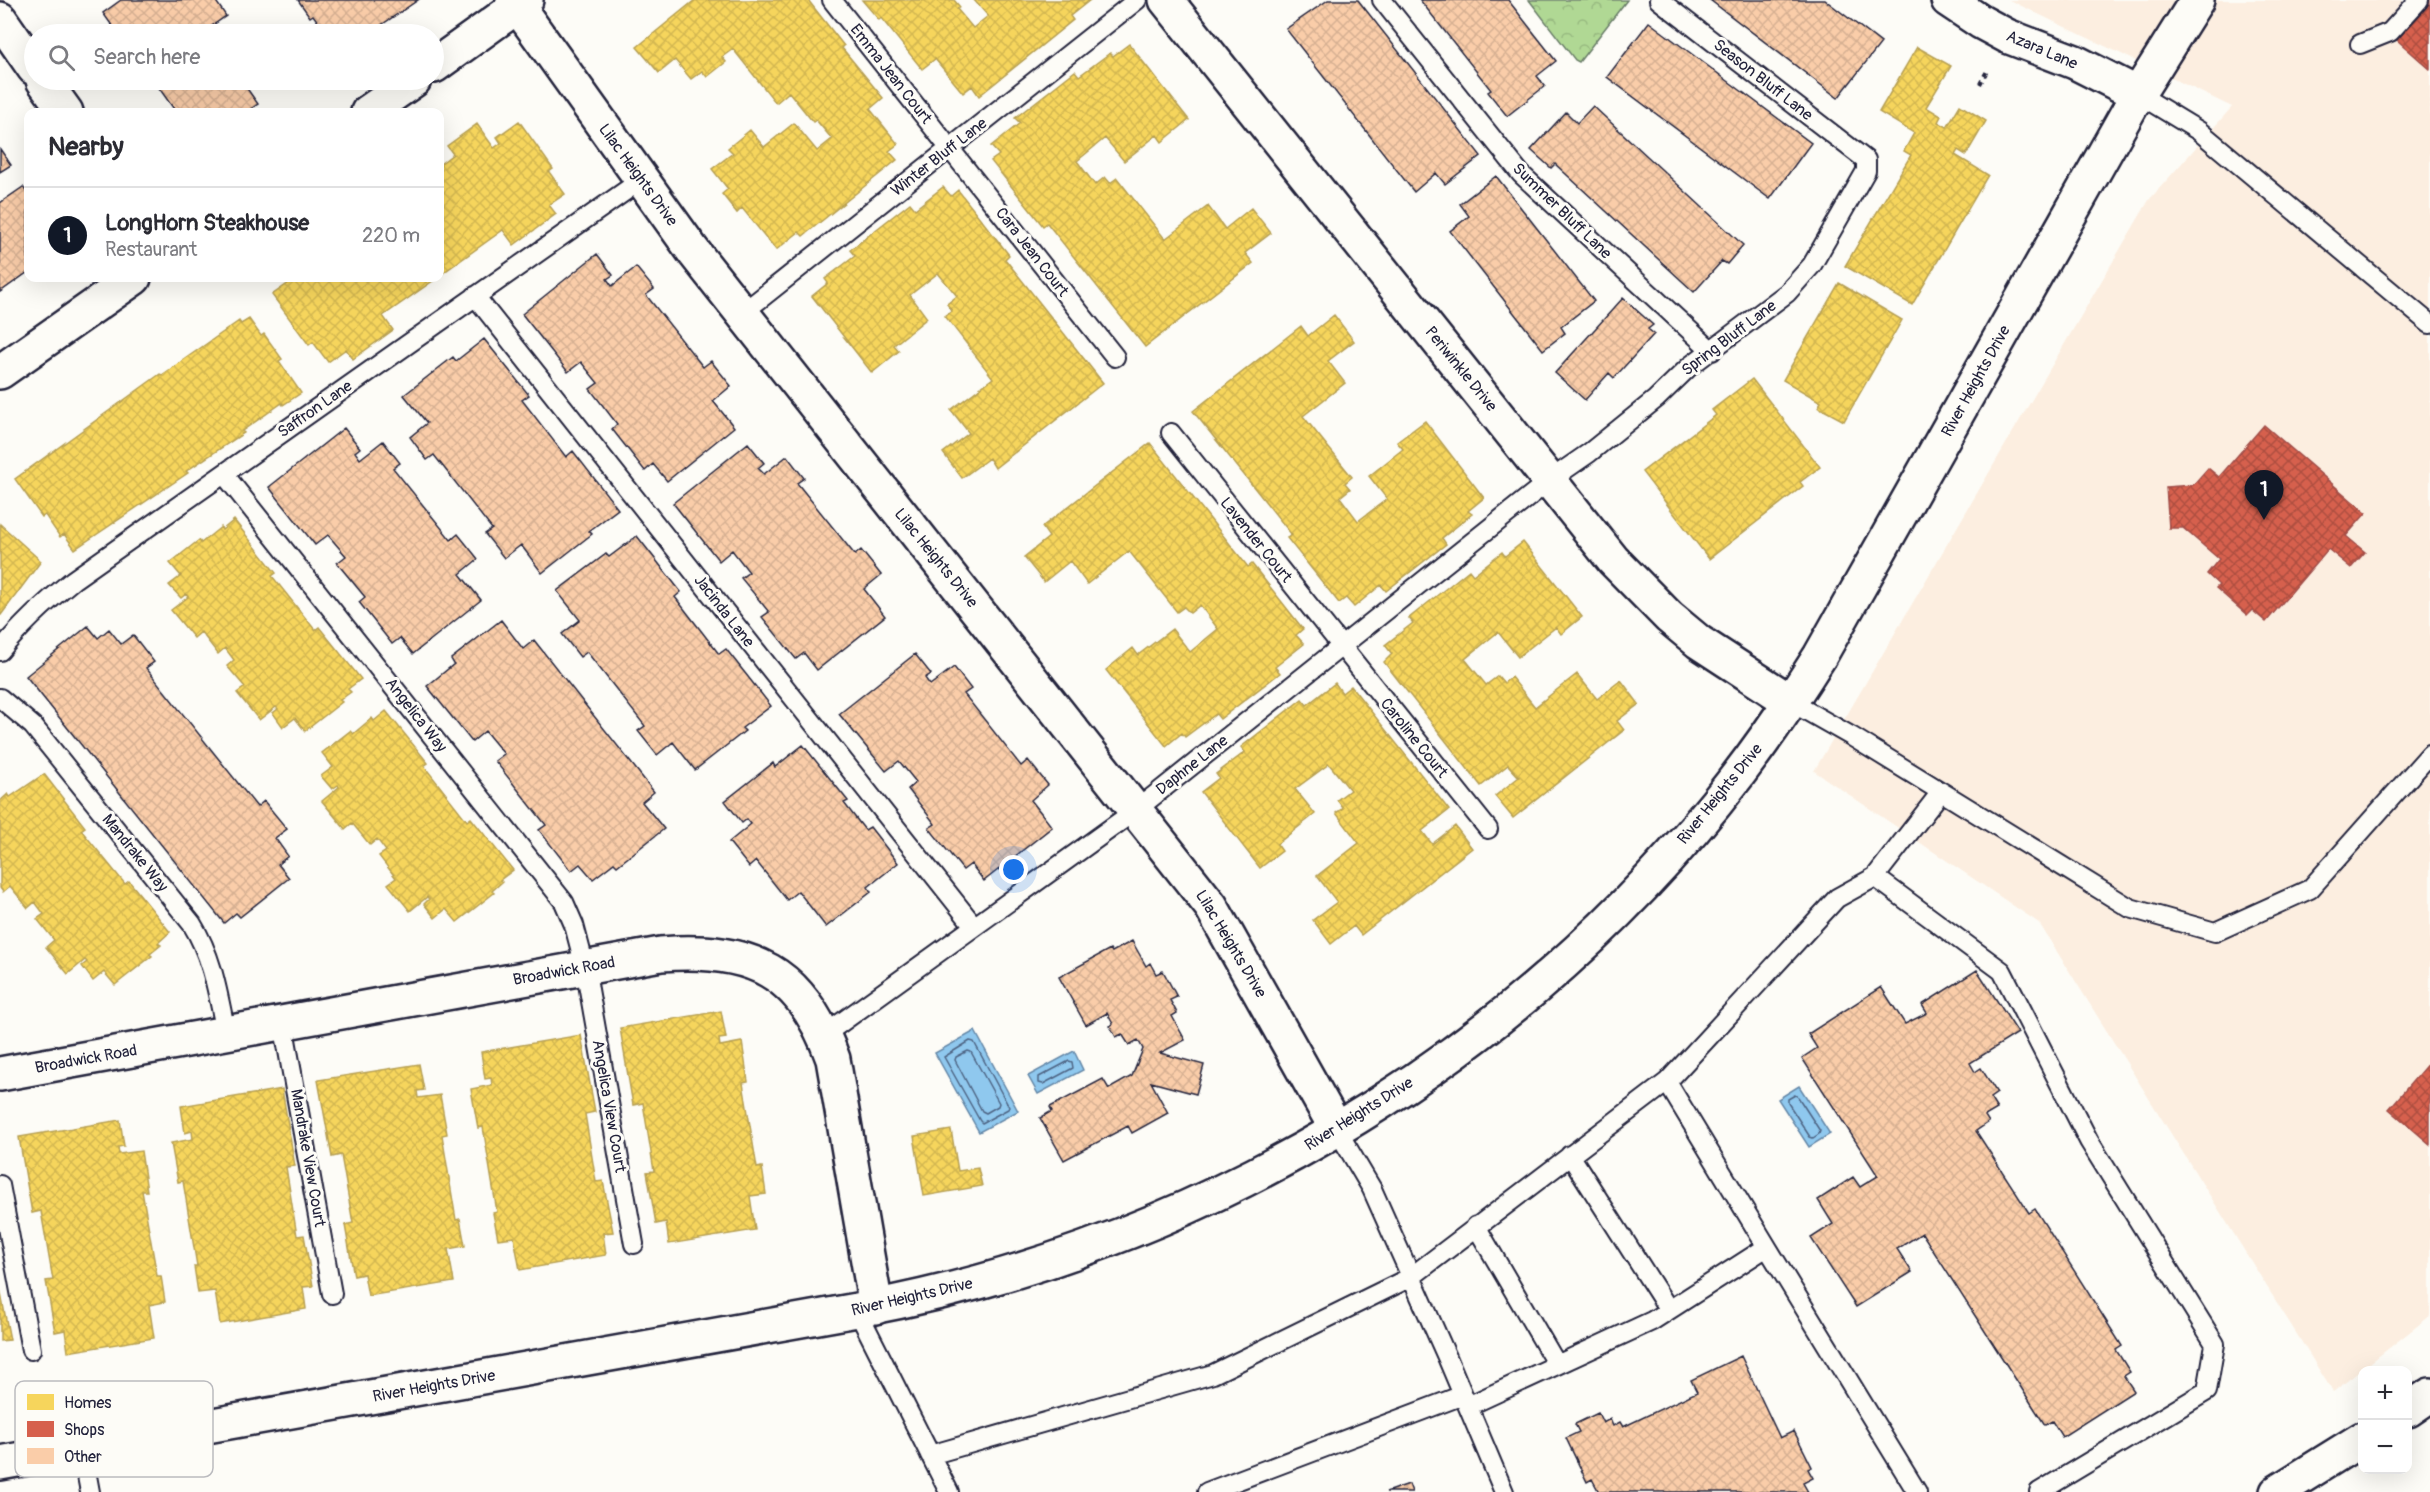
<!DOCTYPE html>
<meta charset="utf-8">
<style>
:root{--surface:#fff;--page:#f7f7f7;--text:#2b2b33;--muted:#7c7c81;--line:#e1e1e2;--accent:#111827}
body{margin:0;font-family:Pangolin,sans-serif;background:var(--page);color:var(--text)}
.controls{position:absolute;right:18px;bottom:18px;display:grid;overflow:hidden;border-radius:12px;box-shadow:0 6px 24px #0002}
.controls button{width:54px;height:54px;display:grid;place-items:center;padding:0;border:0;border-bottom:2px solid var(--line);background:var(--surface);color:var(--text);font:30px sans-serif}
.you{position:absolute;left:1014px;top:870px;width:21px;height:21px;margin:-15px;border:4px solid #fff;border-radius:50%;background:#1a73e8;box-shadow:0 0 0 9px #1a73e833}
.badge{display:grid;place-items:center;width:39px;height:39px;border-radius:50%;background:var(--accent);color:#fff;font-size:20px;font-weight:700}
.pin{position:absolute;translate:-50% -50px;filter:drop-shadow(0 2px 3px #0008)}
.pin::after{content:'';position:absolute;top:32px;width:21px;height:18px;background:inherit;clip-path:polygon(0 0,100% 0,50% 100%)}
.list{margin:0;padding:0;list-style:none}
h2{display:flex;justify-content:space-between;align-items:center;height:78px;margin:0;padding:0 24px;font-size:26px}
h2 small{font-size:20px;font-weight:400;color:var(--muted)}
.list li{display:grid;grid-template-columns:39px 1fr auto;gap:18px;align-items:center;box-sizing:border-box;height:96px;padding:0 24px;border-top:2px solid var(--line)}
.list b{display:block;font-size:22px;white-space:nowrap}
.list p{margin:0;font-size:20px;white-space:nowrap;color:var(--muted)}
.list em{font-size:20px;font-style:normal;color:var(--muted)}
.icon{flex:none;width:33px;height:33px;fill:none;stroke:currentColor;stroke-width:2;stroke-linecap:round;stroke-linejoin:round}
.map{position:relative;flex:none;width:2430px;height:1492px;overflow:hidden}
.search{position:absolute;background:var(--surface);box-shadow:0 6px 24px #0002;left:24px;top:24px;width:420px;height:66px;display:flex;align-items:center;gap:15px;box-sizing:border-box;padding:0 21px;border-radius:33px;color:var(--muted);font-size:22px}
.panel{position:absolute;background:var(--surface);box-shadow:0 6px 24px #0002;left:24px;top:108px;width:420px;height:174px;border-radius:12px}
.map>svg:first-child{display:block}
.built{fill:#fceee0}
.forest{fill:url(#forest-crowns);stroke:#697d68;stroke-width:1.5}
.water{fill:#8fc8ee;stroke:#6386a6;stroke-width:1.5}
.homes{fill:url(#homes-cross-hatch);stroke:#b69f52;stroke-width:1.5}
.shops{fill:url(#shops-cross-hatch);stroke:#a04d48;stroke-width:1.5}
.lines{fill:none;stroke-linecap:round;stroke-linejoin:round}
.shore{stroke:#4e6483;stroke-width:1.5}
.building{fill:url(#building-cross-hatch);stroke:#22223b;stroke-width:1.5}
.lane-casing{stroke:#22223b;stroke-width:22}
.street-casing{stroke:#22223b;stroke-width:38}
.secondary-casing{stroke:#22223b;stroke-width:38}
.highway-casing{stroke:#22223b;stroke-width:38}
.path{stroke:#22223b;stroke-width:4;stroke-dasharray:4.5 4.5;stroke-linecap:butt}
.lane{stroke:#fdfcf7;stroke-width:18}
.street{stroke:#fdfcf7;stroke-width:33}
.secondary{stroke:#fdfcf7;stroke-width:33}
.highway{stroke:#fdfcf7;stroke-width:33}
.labels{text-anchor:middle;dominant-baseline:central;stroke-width:6;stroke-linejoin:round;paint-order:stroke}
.street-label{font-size:16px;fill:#22223b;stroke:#fdfcf7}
.key{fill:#fdfcf7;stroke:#bbbbbf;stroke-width:1.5}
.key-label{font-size:16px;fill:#22223b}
</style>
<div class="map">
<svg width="2430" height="1492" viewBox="0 0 2430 1492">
<defs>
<pattern id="forest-crowns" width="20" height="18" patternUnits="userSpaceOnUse" patternTransform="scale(1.5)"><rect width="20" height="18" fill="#b0d894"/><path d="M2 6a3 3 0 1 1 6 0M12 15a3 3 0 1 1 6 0" fill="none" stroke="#97b980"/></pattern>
<pattern id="homes-cross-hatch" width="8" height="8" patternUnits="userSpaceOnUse" patternTransform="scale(1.5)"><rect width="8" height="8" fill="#f6d55c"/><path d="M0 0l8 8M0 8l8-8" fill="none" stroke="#d3b751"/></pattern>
<pattern id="shops-cross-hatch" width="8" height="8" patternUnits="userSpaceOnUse" patternTransform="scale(1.5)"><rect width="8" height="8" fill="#d6604d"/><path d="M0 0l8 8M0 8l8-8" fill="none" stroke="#ad4f41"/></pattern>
<pattern id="building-cross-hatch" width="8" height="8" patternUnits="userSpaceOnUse" patternTransform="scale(1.5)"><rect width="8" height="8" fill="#facda9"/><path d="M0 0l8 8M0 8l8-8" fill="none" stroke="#d6b092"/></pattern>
</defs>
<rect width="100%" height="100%" fill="#fdfcf7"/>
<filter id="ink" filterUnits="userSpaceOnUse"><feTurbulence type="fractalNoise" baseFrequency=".0167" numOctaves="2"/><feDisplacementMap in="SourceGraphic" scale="12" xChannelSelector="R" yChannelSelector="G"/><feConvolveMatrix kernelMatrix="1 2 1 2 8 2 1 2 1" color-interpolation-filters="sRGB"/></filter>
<g filter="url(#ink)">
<path class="built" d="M2009,0H2430V1316L2333,1392L2039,923L1814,771L2149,200L2232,107Z"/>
<path class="forest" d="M1529,0H1627L1579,62L1575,60Z"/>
<path class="water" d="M975,1031L1018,1111L979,1132L935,1053Z
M1074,1051L1083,1070L1038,1094L1028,1076Z
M1799,1086L1830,1134L1809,1147L1778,1099Z"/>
<path class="homes" d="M695,0H808L844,46L842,48L883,98L870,109L898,144L889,151L897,160L803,236L799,232L776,250L742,208L737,213L722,194L728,189L712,169L733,153L728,148L750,130L764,147L794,123L817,151L832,139L816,120L813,122L789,92L776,103L733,49L722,57L726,62L707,77L702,71L691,79L675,60L659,73L637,47Z
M862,0H954L960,7L957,9L973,28L988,16L974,0H1090L1070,16L1073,20L979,96L972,86L963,93L935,59L922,69L881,18L879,20Z
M1129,44L1189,120L1162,142L1157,135L1124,161L1105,138L1077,161L1095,185L1105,177L1110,183L1117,178L1165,239L1208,206L1225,229L1251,208L1271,233L1245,253L1253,263L1145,347L1047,223L1043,226L991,161L999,155L991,146L1020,123L1015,118L1075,71L1079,76L1110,53L1113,56Z
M1917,47L1951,66L1926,107L1941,116L1938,122L1947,127L1960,105L1986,121L1966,155L1958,150L1955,155L1988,175L1912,305L1845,266L1911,155L1904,151L1914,133L1879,112Z
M519,121L553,169L549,172L565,194L549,205L556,214L514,245L503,230L440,275V164L453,154L447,146L477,124L494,148L501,143L497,137Z
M943,187L951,196L958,190L1009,255L1005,259L1103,383L995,468L989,458L962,478L943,453L969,433L951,410L993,378L945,316L952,311L947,304L957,296L938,273L910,295L927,318L894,345L899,351L872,373L812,296L828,283L825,279L855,256L850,250L910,203L915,209Z
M296,278L301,283L307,278H437L383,316L393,330L353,359L346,349L328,362L313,342L309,345L272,295Z
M1839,283L1902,320L1844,421L1818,407L1821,402L1783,380Z
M1334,315L1354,341L1328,361L1345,383L1303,416L1352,477L1345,483L1350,489L1340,497L1358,521L1387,499L1369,476L1403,449L1397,442L1425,421L1484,498L1468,511L1472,514L1442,538L1446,544L1386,591L1381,585L1354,607L1346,598L1339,603L1287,538L1292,535L1193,411L1301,326L1308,336Z
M249,319L261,336L264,334L282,359L279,361L301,393L283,405L282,403L242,431L244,433L186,471L188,473L75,549L64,534L60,537L45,515L42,517L15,479L160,374L162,375L239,321L241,324Z
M1752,379L1820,467L1800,482L1803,486L1709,559L1642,472L1716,415L1712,410Z
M1150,443L1248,567L1252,564L1303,629L1296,635L1304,644L1275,667L1280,673L1220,719L1216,714L1185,737L1182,733L1166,746L1106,670L1133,648L1138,655L1172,629L1190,652L1218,629L1200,605L1190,613L1184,607L1177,612L1129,551L1087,584L1070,561L1044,582L1024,557L1049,537L1042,527Z
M234,520L276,573L272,576L315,630L319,627L361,679L348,689L351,692L340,700L342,702L305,731L295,718L283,727L273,713L278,709L276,707L259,720L237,693L245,687L227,666L234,660L225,648L218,654L201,632L194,638L171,610L188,597L186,594L181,598L169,585L181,576L170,563L199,540L201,543L221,527L222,530Z
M0,524L41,561L1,615L0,614Z
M1523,542L1582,617L1561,634L1556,627L1518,657L1498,632L1465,659L1486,685L1498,676L1504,683L1511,677L1535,707L1577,674L1597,699L1621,680L1639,704L1617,721L1624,730L1513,818L1495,796L1519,777L1508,765L1481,786L1384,662L1392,654L1385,645L1413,623L1409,618L1469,570L1473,575L1502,552L1505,556Z
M1335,683L1342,693L1351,686L1449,810L1422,831L1432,844L1455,826L1472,848L1361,935L1354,926L1331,944L1313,920L1337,902L1317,876L1359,843L1336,813L1343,808L1337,800L1350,790L1329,764L1295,789L1315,814L1277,844L1282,851L1260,868L1201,792L1219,778L1216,774L1245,752L1241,747L1302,699L1307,705Z
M386,711L428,763L424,766L467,821L471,818L513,870L500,880L502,882L492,891L494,893L457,922L446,909L435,918L424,904L429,899L427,897L410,911L388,884L396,878L379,856L386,851L377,839L370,845L352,823L345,829L322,801L339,787L338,785L332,789L321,776L333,767L322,753L350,731L353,734L372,718L374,721Z
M44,774L85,827L81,830L125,884L129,881L170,932L158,943L161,945L150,954L152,956L115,985L104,972L93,981L82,966L87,962L85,960L68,974L46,947L54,940L37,919L44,914L35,902L28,908L10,886L3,892L0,888V801L8,794L10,797Z
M721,1011L726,1038L719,1039L720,1046L742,1042L748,1082L743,1083L757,1168L762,1167L766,1194L750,1196L755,1230L669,1244L666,1222L656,1224L647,1172L654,1171L643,1103L633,1105L620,1028Z
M581,1035L595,1112L585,1114L596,1182L603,1181L613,1232L603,1233L606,1255L520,1270L514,1237L498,1239L493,1213L497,1212L483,1127L478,1128L471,1089L492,1085L491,1078L485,1079L481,1052Z
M419,1064L424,1090L417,1091L418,1098L440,1095L447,1134L442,1135L456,1220L460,1219L465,1246L448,1249L454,1282L368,1296L364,1274L354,1276L345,1225L353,1223L341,1155L332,1157L318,1080Z
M282,1089L295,1166L286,1167L297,1236L304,1235L313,1286L303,1287L306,1309L220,1324L215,1291L198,1293L194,1266H197L183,1181L178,1182L171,1143L193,1139L192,1131L185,1133L181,1106Z
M120,1120L124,1146L118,1147L119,1154L141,1151L147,1191H142L157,1276H161L165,1302L149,1305L154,1338L68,1352L65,1330L55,1332L46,1281L53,1280L41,1211L32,1213L19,1137Z
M951,1130L958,1171L978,1168L982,1186L924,1196L914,1136Z
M0,1289L10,1340L0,1341Z"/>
<path class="shops" d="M2430,0V69L2397,40Z
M2264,425L2366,513L2346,536L2365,552L2351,568L2328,549L2266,622L2252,610L2247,615L2216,588L2219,585L2207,574L2219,559L2183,528H2169L2166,487L2193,485L2208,468L2219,477Z
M2430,1061V1144L2389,1109Z"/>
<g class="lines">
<path class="shore" d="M970,1041L974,1042L1009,1107L1008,1109L982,1123L980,1121L944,1057Z
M968,1051L971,1052L999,1103L998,1106L986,1113L982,1111L955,1060L956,1057Z
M1069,1061L1072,1062L1073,1068L1043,1084L1039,1083V1077Z
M1795,1095L1798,1097L1820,1131L1819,1134L1813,1138L1810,1137L1788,1103V1099Z"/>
</g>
<path class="building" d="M121,0H215L226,16L200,34H118L103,13Z
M298,0H418L368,34H327L313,15L310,17Z
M1328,0H1358L1481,156L1445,184L1436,173L1414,192L1286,29Z
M1420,0H1508L1556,61L1537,76L1545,86L1507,116L1488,92L1491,90Z
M1710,0H1825L1881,43L1838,98Z
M1649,22L1811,143L1770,199L1607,77Z
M172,80H241L258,104L246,112H176L159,88Z
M1593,106L1743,245L1727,264L1722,261L1694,292L1555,164L1551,168L1531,150L1566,112L1577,123Z
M0,149L11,165L0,172Z
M1496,176L1594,301L1561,327L1565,333L1543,350L1450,231L1469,216L1460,204Z
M23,187L28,194V272L0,292V203Z
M597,254L613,275L607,279L612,286L636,267L654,289L646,295L703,367L711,361L731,386L713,401L734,427L667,481L653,464L645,471L612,429L617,424L590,389L598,383L581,362L568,372L522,314Z
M1623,298L1653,325L1648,329L1654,334L1614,378L1609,373L1585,400L1555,373Z
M484,339L529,395L522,400L566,457L573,451L618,509L589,531L592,534L542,573L521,545L504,558L485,534L492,529L434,455L427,460L410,437L427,423L404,395L453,357L456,361Z
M344,428L360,448L355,452L360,459L383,441L400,463L393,468L451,540L458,534L478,559L460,574L481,600L413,654L400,638L392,644L359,602L365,597L337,563L346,556L328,535L315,545L269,487Z
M748,443L764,463L758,468L764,474L787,456L804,478L797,483L855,555L861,550L881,575L864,589L885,616L817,670L804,653L796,659L762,617L769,612L741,578L749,572L732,550L719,561L673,503Z
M637,536L681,592L675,597L719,654L726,649L771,706L742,728L745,731L695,770L673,742L657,755L638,731L645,726L587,652L580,657L562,634L580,620L557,591L606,554L609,557Z
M501,620L523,649L534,640L654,792L642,802L664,829L617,866L614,863L593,879L580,864L571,871L539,830L546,825L495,761L504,754L485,731L472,742L427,686L454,664L451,659Z
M88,626L98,638L109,629L121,644L133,635L154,662L146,668L257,807L264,801L287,829L275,838L288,856L278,864L289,878L240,917L236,913L224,923L26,676Z
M915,654L931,674L925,678L930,685L954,667L971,689L964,694L1021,766L1028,760L1048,785L1031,800L1052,827L984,881L971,864L963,870L929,828L935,824L908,789L916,782L899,761L886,771L839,714Z
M803,745L848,801L844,803L865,830L870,827L898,863L868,887L871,892L826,927L798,891L787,900L756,861L749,867L729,842L751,824L747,819L742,823L725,801L773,763L775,767Z
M1132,941L1146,966L1150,963L1156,974L1163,971L1177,997L1170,1000L1177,1013L1172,1016L1185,1040L1160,1053L1204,1065L1196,1094L1151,1082L1168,1113L1132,1133L1128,1126L1064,1160L1040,1118L1052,1111L1050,1107L1103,1079L1109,1089L1132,1076L1143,1049L1138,1040L1129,1045L1122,1034L1116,1037L1110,1026L1113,1024L1107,1013L1086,1025L1059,977L1110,949L1112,952Z
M1977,970L2018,1033L1970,1063L1975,1072L1981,1068L1997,1093L1990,1098L1997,1109L1985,1116L1989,1122L1976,1131L2029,1213L2035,1209L2122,1346L2116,1350L2130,1372L2124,1376L2134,1391L2062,1437L2052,1421L2045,1425L1922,1233L1897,1249L1912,1272L1856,1307L1811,1238L1833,1224L1818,1200L1853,1177L1860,1187L1878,1176L1802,1058L1817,1048L1808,1034L1881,987L1905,1024L1927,1013L1922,1005Z
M1741,1356L1780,1438L1794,1431L1812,1467L1808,1469L1813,1478L1803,1483L1808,1492H1599L1592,1479L1587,1482L1566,1438L1579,1432L1575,1424L1598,1413L1603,1423L1610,1419L1613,1426L1620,1422L1623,1427L1697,1392L1691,1380Z
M1409,1484L1412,1492H1386Z"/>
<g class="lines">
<defs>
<path id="lane" d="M832,0L1115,357
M1382,0L1521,174L1712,351
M2360,44L2390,32L2419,0
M2138,94L2199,131L2430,324
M475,296L974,926
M741,314L1137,0
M1171,433L1488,829
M224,474L564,902L574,925L585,967L634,1244
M0,651C22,624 46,602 73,580L641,180
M0,698L33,726L192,924C213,958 218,995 226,1033
M1791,702L1851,736L2130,908L2215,932L2310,889L2430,754
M1875,877L2002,971L2089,1141L2215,1344L2207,1391L2039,1492
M283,1023L332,1294
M824,1035L1136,810L1550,480L1589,453L1656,399L1690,366L1787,293L1812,265L1866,171V160L1659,0
M1337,1130L1372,1189L1447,1357L1504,1492
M1570,1155L1669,1310
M0,1185L31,1350
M1476,1226L1557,1365
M1767,1247L1917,1492
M857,1310L949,1492
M1468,1406L1652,1321L1767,1247L1667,1082
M82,1449L90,1492
M930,1455L1213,1374L1411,1277L1667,1082L1837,898L1875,877L1941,792
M1207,1492L1463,1395"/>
<path id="street" d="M513,0L693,251L1211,906L1337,1130
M1166,0L1613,560L1669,617L1699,642L1791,702
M1948,0L1981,22L2007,36L2075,62L2138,94
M0,19L34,68
M43,80L66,112
M0,1074L661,954C752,947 802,971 833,1059L876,1307"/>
<path id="secondary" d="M434,66L526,0
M368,112L414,80
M0,372L134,278
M0,1463L857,1310C1192,1248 1501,1068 1716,803C1754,756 1788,707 1820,656L2138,94L2197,0"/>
<path id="highway" d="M2408,1410L2430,1395
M2277,1492L2362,1439"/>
</defs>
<use href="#lane" class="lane-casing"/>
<use href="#street" class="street-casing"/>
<use href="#secondary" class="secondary-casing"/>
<use href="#highway" class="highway-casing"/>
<path class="path" d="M1980,84L1988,69"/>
<use href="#lane" class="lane"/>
<use href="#street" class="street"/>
<use href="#secondary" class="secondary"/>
<use href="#highway" class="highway"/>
</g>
</g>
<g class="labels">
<g class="street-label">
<text transform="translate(2042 50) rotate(23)">Azara Lane</text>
<text transform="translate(891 74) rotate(52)">Emma Jean Court</text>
<text transform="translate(1763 80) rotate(38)">Season Bluff Lane</text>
<text transform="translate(939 157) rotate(-38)">Winter Bluff Lane</text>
<text transform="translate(638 175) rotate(54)">Lilac Heights Drive</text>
<text transform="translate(1562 211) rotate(44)">Summer Bluff Lane</text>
<text transform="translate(1032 252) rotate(52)">Cara Jean Court</text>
<text transform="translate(1729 338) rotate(-37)">Spring Bluff Lane</text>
<text transform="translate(1461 369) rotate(51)">Periwinkle Drive</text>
<text transform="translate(1976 381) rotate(-61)">River Heights Drive</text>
<text transform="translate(315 409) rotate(-35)">Saffron Lane</text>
<text transform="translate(1256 540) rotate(51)">Lavender Court</text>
<text transform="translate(936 558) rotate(51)">Lilac Heights Drive</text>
<text transform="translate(724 611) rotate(52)">Jacinda Lane</text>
<text transform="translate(416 715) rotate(52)">Angelica Way</text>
<text transform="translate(1414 738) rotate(51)">Caroline Court</text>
<text transform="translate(1192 765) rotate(-38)">Daphne Lane</text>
<text transform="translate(1720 794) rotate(-51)">River Heights Drive</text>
<text transform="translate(135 853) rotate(51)">Mandrake Way</text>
<text transform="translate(1231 944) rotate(59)">Lilac Heights Drive</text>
<text transform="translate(564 971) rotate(-10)">Broadwick Road</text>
<text transform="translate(86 1059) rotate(-10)">Broadwick Road</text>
<text transform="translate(609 1106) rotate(80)">Angelica View Court</text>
<text transform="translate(1359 1114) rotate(-32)">River Heights Drive</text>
<text transform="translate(308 1158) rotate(80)">Mandrake View Court</text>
<text transform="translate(912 1297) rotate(-13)">River Heights Drive</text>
<text transform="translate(434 1386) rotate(-10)">River Heights Drive</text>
</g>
</g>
<rect x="15" y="1381" width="198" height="96" rx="9" class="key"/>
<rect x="27" y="1394" width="27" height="16" fill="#f6d55c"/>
<rect x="27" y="1421" width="27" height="16" fill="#d6604d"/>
<rect x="27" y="1448" width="27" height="16" fill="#facda9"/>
<g class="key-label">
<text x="64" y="1408">Homes</text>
<text x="64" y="1435">Shops</text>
<text x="64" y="1462">Other</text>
</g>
</svg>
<div class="controls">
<button>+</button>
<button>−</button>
</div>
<div class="you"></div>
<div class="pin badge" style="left:2264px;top:520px">1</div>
<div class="search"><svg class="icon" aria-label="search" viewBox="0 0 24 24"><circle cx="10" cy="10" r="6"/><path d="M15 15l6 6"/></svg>Search here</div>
<section class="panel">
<h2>Nearby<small></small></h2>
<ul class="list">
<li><span class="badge">1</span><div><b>LongHorn Steakhouse</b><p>Restaurant</p></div><em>220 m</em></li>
</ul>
</section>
</div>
